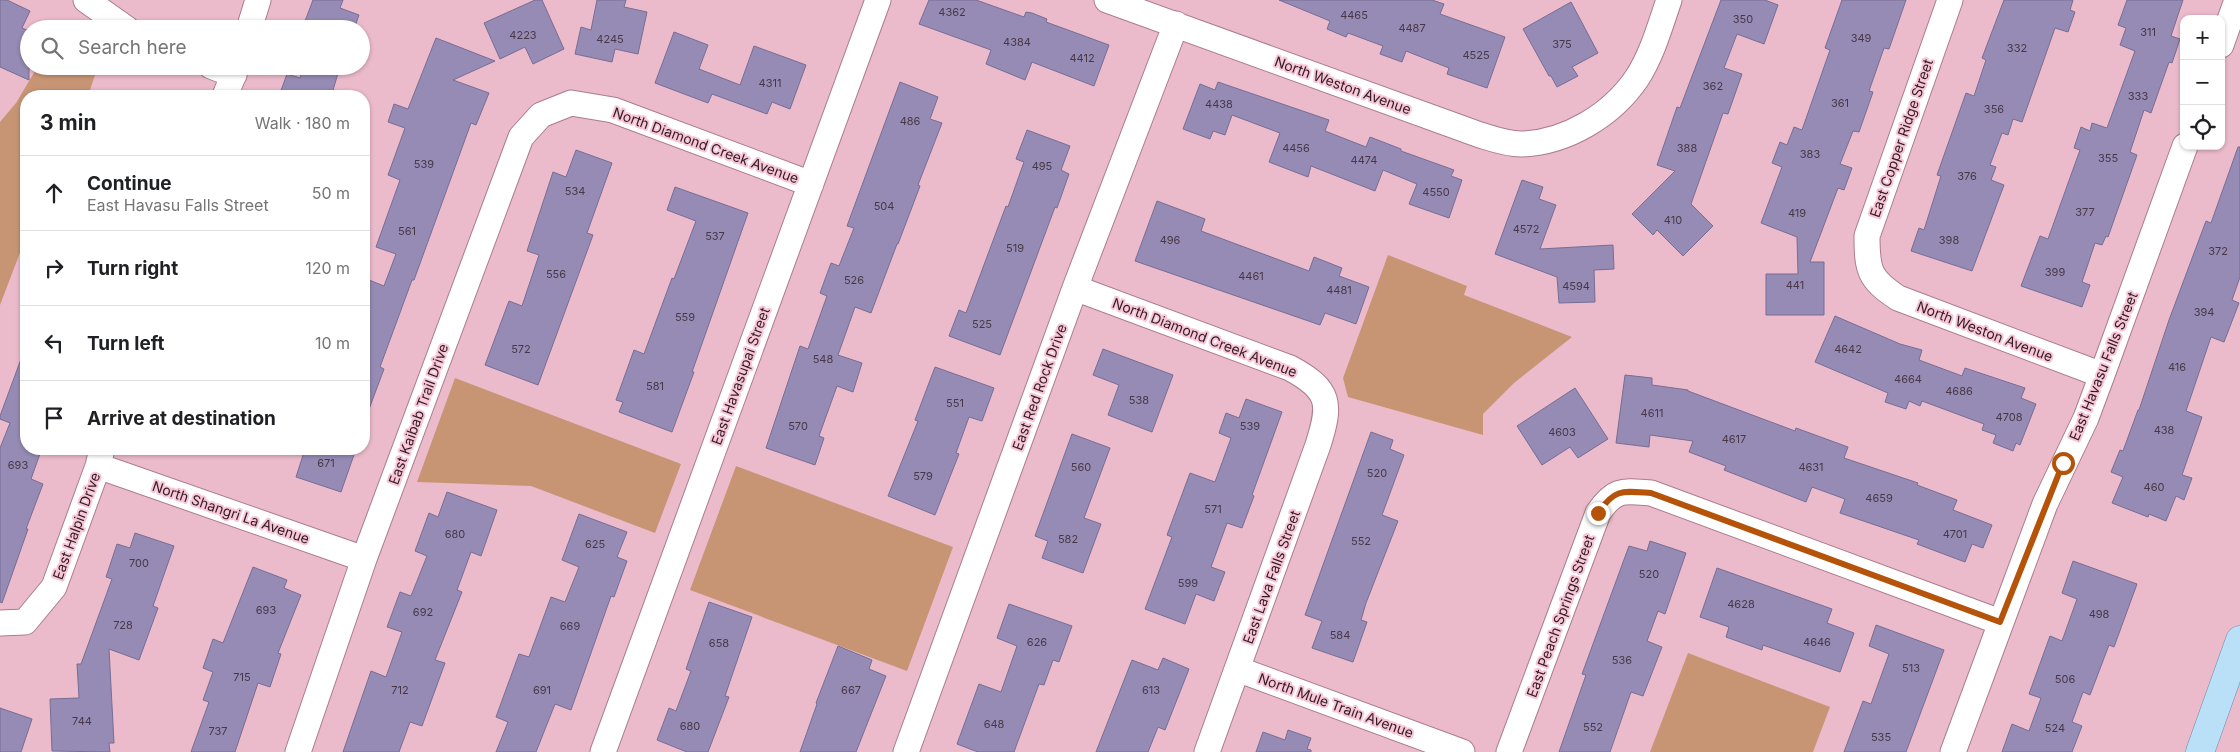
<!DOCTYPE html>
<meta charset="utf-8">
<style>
:root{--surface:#fff;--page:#f2f2f2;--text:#202124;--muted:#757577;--line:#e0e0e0}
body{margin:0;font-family:Inter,sans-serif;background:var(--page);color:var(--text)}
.controls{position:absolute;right:15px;top:15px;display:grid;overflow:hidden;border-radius:10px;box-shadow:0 1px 4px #0004}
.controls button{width:45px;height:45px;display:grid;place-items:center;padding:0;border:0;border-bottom:1px solid var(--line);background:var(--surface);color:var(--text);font:25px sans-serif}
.stop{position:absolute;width:15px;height:15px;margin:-11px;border:4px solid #b45309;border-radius:50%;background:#fff}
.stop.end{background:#b45309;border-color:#fff;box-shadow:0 1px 5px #0008}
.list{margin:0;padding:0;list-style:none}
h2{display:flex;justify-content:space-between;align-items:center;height:65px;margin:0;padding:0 20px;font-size:21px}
h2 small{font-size:16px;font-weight:400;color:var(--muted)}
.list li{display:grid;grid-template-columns:32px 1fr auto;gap:15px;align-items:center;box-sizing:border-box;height:75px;padding:0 20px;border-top:1px solid var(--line)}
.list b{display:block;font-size:19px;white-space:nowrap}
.list p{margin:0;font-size:16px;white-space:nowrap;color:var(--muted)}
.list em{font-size:16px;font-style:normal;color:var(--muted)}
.icon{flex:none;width:28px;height:28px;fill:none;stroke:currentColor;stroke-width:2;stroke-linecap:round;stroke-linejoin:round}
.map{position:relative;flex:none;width:2240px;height:752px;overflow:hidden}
.search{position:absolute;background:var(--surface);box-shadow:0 1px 4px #0004;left:20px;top:20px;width:350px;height:55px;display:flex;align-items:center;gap:12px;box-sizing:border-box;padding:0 18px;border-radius:28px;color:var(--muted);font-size:19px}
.panel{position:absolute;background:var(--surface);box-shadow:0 1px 4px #0004;left:20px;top:90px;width:350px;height:365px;border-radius:20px}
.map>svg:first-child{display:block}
.green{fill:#c79574}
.building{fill:#958bb4;stroke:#776d95}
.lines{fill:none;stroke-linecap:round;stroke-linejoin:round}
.minor-casing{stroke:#ab7d8d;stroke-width:27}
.major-casing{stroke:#6b8ea9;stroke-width:29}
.minor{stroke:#fff;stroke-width:25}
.major{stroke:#bae0f7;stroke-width:28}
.route{stroke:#b45309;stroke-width:6}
.labels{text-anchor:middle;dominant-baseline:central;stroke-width:4;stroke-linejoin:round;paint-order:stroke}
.number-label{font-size:11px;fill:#483847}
.street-label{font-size:14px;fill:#2f1c23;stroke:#f9c6d8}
</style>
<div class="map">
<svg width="2240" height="752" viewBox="0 0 2240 752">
<rect width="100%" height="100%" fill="#ebbacb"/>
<path class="green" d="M38,66H98L88,96H26V237L0,305V122L16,103Z
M1388,255L1467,286L1464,295L1572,337L1514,383L1483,414V435L1348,397L1343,378Z
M455,378L681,464L655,533L531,486L417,482Z
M736,466L953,547L907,671L690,590Z
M1688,653L1830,707L1813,752H1650Z"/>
<path class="building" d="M0,0H7L30,11L22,28L29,31V80L0,67Z
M313,0H343L340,8L359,15L354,29H302Z
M535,0H542L564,49L533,64L525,47L500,59L484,23Z
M597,0H626L624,7L647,12L638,54L615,49L612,62L575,54L581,27L591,30Z
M929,0H976L1024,17L1026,12L1032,13L1047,19L1046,22L1109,45L1094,86L1032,62L1025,80L986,64L991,50L919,24Z
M1279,0H1432L1444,4L1440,14L1505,37L1487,88L1447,74L1449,68L1406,51L1402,62L1380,54L1383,46L1348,33L1346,37L1327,29L1330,21Z
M1721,0H1765L1778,5L1764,44L1737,34L1724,68L1742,74L1728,114L1723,113L1691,204L1713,226L1683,256L1657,230L1653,235L1632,214L1675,171L1657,165L1677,107L1680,108Z
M1842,0H1906L1889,49L1884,48L1869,91L1873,92L1859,132L1853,131L1840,164L1852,168L1844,190L1838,188L1810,262H1824V315H1766V274H1798L1797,237L1761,223L1782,167L1772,163L1780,142L1787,145L1794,127L1802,130L1830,50L1825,48Z
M2004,0H2073L2070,10L2075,12L2068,32L2055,28L2022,122L2013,119L2008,135L2002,133L1990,165L1996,167L1991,180L2004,185L1972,271L1911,251L1919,228L1924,230L1941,176L1937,175L1966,93L1974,96L1986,60L1982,58Z
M2127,0H2183L2171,36L2180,39L2172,63L2169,62L2151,113L2144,110L2130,152L2137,155L2108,237L2106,236L2102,245L2095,243L2082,282L2090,285L2082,307L2021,286L2040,236L2048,239L2080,150L2074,148L2081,127L2090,131L2092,123L2107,128L2135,51L2120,45L2126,28L2118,25Z
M1571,2L1598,53L1572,67L1578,76L1557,87L1551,76H1549L1523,29Z
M674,32L708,45L699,69L740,85L754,46L806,65L790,109L772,102L767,114L712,94L708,103L655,83Z
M436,38L495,61L453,80L489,93L476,125L471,123L414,280H412L380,367L384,369L366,417H364V278L384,286L396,254L376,247L400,180L388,175L405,128L388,122L394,104L408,109Z
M304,66H328L339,70L333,90L344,93L343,96H279L287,74L300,78Z
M900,82L938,97L930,119L942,123L918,185L920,186L898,244H897L871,313L855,307L838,355L862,363L853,392L837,386L819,436L824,438L815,465L766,448L800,346L808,349L827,296L820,293L831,263L839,266L854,228L847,226Z
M1218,82L1329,120L1325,131L1366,147L1370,137L1401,149V151L1454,170L1451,176L1462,180L1449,218L1409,204L1417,184L1383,170L1375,191L1311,166L1308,177L1269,162L1280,133L1232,115L1225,135L1213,131L1210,139L1183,129L1200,84L1215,90Z
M1027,130L1070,146L1061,170L1069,174L1057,208L1055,207L1000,355L949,336L959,310L966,313L1006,206L1008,207L1024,162L1016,159Z
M2238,147H2240V277L2232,300L2239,303L2224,342L2211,337L2186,411L2202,417L2182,475L2192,478L2184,500L2176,496L2166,521L2149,514L2148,517L2112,503L2123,477L2111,472L2120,450L2123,451L2138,410H2139L2169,320L2206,221L2211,223Z
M576,150L612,163L587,233L593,235L538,385L485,365L509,301L522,306L539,255L527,251L553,172L566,177Z
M1522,180L1543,187L1539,199L1556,205L1540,249L1613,245L1614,269L1594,270L1595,302L1559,303L1557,277L1495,254Z
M675,187L748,213L692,372H694L672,432L619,412L623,402L616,400L634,350L644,354L672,278L674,279L696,221L667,210Z
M1157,201L1205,219L1201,231L1309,271L1314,257L1342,268L1339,276L1369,287L1356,324L1325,313L1320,325L1135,261Z
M1835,316L1900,344L1922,350L1919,360L1962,376L1965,368L2025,388L2021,398L2036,404L2020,445L2016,443L2013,451L1993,443L1996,435L1982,430L1984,424L1922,401L1920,406L1909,401L1906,409L1885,402L1888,393L1815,362Z
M1103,349L1173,375L1152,432L1108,415L1119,385L1093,375Z
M24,351H26V449L41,451L31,479L43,484L26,529H28L2,603L0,602V448L10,423L0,419V416Z
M935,367L994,388L982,421L969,417L956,453L959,454L935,515L888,496L918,421L915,420Z
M1625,375L1652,378V385L1688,390V391L1795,431L1796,428L1848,447L1844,458L1918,483L1917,485L1957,500L1953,510L1992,525L1983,548L1972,544L1965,562L1917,544L1919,540L1840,513L1845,499L1812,487L1806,502L1724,470L1726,466L1689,452L1693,441L1650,435L1649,447L1616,443Z
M1575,388L1608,439L1578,458L1570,447L1542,465L1517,426Z
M1246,399L1282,412L1252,495L1254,496L1242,528L1227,523L1211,567L1225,572L1214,601L1196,594L1185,624L1145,609L1172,537L1167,535L1190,473L1215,482L1231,438L1219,433L1226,413L1239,418Z
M1371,432L1393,440L1390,449L1404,455L1382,515L1398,521L1366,603L1361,620L1367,622L1353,662L1312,648L1322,621L1305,615Z
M1072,434L1110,448L1084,518L1101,524L1083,573L1042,558L1048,541L1035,536Z
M305,449H356L341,492L296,477Z
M447,492L497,510L481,556L471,552L457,590L462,592L435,660L445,663L422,726L410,722L399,752H343L371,671L386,677L402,632L387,627L400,592L411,596L427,556L415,551L429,513L438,517Z
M579,514L627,532L617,557L627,561L614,597L611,596L571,710L555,704L536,752H496L508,722L496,717L519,654L529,657L551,597L565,602L579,567L562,560Z
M135,533L174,546L153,606L158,608L139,660L109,649L114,743H109L110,752L52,751L50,699L79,698L77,664H81L112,579L106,577L117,544L130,548Z
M1650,541L1686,553L1665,614L1658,611L1647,641L1662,647L1643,696L1631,692L1610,752H1559L1586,675L1582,674L1629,546L1647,551Z
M2073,561L2137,584L2114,647L2109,645L2090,695L2083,692L2072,722L2082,726L2072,752H2002L2012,724L2029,731L2041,698L2029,694L2050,636L2062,641L2077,599L2062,593Z
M253,567L287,580L284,588L301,595L278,653L281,654L270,687L258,683L235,752H191L209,702L203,700L213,672L203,668L213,639L223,643Z
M1717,568L1832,609L1827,623L1854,633L1840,672L1763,645L1762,650L1726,637L1729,627L1700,617Z
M709,602L752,617L725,696L729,697L708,752H687L657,740L669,708L676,711L691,671L686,669Z
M1009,604L1072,626L1059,662L1053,660L1044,685L1039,684L1014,752H978L957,744L979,684L1001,692L1017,646L997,638Z
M1876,625L1944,650L1906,752H1844L1863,701L1871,704L1889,654L1869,646Z
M838,646L872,660L869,669L886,676L856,752H800L817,704L816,703Z
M1163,658L1189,669L1165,730L1158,727L1148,752H1096L1132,660L1158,670Z
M0,708L32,719L21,752H0Z
M1288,730L1311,738L1307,749L1311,750V752H1256L1263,732L1285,740Z"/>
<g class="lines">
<defs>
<path id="minor" d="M86,0L127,29
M1107,0L1480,135C1493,139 1507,144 1521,144C1566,143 1612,115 1637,78C1652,55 1660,26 1669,0
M1950,0L1867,236C1867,270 1869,279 1898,298L2102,375
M249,29L258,0
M2221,45L2237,0
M211,66L234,75
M225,96L237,66
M1075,288L1290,368C1331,390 1331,404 1318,445L1207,752
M98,466L364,559
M0,623L25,622L54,587L98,466L102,449
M1237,669L1462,752
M298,752L364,559L521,137L541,115L571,103L613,110L811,184
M603,752L878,0
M906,752L1075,288L1176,24
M1509,752L1598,513C1615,488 1623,491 1651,493L2000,622
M1953,752L2045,504L2086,418L2102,375L2185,146"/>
<path id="major" d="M2200,752L2240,640"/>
</defs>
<use href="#minor" class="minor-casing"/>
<use href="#major" class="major-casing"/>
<use href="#minor" class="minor"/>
<use href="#major" class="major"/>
</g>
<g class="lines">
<path class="route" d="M1598,513C1615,488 1623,491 1651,493L2000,622L2063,463"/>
</g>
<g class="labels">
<g class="number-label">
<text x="952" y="12">4362</text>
<text x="1354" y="15">4465</text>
<text x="1743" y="19">350</text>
<text x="1412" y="28">4487</text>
<text x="2148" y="32">311</text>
<text x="523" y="35">4223</text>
<text x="1861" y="38">349</text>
<text x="610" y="39">4245</text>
<text x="1017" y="42">4384</text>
<text x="1562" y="44">375</text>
<text x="2017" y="48">332</text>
<text x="1476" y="55">4525</text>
<text x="1082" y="58">4412</text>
<text x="770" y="83">4311</text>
<text x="1713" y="86">362</text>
<text x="2138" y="96">333</text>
<text x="1840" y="103">361</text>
<text x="1219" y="104">4438</text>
<text x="1994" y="109">356</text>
<text x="910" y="121">486</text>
<text x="1296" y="148">4456</text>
<text x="1687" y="148">388</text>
<text x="1810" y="154">383</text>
<text x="2108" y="158">355</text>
<text x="1364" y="160">4474</text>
<text x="424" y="164">539</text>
<text x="1042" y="166">495</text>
<text x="1967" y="176">376</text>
<text x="575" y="191">534</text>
<text x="1436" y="192">4550</text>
<text x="884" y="206">504</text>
<text x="2085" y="212">377</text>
<text x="1797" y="213">419</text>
<text x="1673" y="220">410</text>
<text x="1526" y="229">4572</text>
<text x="407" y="231">561</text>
<text x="715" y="236">537</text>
<text x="1170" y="240">496</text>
<text x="1949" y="240">398</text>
<text x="1015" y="248">519</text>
<text x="2218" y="251">372</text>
<text x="2055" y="272">399</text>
<text x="556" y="274">556</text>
<text x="1251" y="276">4461</text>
<text x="854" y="280">526</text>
<text x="1795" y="285">441</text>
<text x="1576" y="286">4594</text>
<text x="1339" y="290">4481</text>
<text x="2204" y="312">394</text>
<text x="685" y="317">559</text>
<text x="982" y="324">525</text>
<text x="521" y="349">572</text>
<text x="1848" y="349">4642</text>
<text x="823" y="359">548</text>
<text x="2177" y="367">416</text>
<text x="1908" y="379">4664</text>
<text x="655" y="386">581</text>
<text x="1959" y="391">4686</text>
<text x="1139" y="400">538</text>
<text x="955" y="403">551</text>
<text x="1652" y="413">4611</text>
<text x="2009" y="417">4708</text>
<text x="798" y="426">570</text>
<text x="1250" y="426">539</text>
<text x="2164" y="430">438</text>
<text x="1562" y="432">4603</text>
<text x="1734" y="439">4617</text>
<text x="326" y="463">671</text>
<text x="18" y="465">693</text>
<text x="1081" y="467">560</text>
<text x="1811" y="467">4631</text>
<text x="1377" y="473">520</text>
<text x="923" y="476">579</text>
<text x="2154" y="487">460</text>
<text x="1879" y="498">4659</text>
<text x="1213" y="509">571</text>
<text x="455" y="534">680</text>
<text x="1955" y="534">4701</text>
<text x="1068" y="539">582</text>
<text x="1361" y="541">552</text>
<text x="595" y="544">625</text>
<text x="139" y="563">700</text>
<text x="1649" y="574">520</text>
<text x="1188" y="583">599</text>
<text x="1741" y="604">4628</text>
<text x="266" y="610">693</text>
<text x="423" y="612">692</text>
<text x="2099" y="614">498</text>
<text x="123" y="625">728</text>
<text x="570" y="626">669</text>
<text x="1340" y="635">584</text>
<text x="1037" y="642">626</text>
<text x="1817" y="642">4646</text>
<text x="719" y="643">658</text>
<text x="1622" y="660">536</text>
<text x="1911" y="668">513</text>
<text x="242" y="677">715</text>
<text x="2065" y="679">506</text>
<text x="400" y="690">712</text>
<text x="542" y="690">691</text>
<text x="851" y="690">667</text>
<text x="1151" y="690">613</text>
<text x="82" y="721">744</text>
<text x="994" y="724">648</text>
<text x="690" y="726">680</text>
<text x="1593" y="727">552</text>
<text x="2055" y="728">524</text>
<text x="218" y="731">737</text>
<text x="1881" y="737">535</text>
</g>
<g class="street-label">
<text transform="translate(1343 85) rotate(20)">North Weston Avenue</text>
<text transform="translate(1901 138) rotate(-71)">East Copper Ridge Street</text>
<text transform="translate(706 145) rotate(20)">North Diamond Creek Avenue</text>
<text transform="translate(1985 331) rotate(21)">North Weston Avenue</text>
<text transform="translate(1205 337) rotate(21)">North Diamond Creek Avenue</text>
<text transform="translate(2103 366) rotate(-68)">East Havasu Falls Street</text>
<text transform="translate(740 376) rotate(-70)">East Havasupai Street</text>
<text transform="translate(1039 387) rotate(-70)">East Red Rock Drive</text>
<text transform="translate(418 414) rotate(-70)">East Kaibab Trail Drive</text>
<text transform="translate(231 512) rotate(19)">North Shangri La Avenue</text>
<text transform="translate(76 526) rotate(-70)">East Halpin Drive</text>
<text transform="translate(1271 577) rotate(-70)">East Lava Falls Street</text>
<text transform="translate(1560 616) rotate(-70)">East Peach Springs Street</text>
<text transform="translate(1336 705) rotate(20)">North Mule Train Avenue</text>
</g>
</g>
</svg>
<div class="controls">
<button>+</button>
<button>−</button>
<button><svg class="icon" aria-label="locate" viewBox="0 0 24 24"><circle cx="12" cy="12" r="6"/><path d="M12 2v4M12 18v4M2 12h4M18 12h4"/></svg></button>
</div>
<div class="stop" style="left:2063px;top:463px"></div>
<div class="stop end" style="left:1598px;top:513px"></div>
<div class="search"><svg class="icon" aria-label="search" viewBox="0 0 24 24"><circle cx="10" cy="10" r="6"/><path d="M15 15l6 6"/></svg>Search here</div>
<section class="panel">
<h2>3 min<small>Walk · 180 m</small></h2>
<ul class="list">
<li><svg class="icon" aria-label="ahead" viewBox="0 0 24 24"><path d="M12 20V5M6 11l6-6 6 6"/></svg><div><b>Continue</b><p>East Havasu Falls Street</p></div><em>50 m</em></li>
<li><svg class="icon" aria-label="right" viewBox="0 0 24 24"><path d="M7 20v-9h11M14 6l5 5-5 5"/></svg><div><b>Turn right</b></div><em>120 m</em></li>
<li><svg class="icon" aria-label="left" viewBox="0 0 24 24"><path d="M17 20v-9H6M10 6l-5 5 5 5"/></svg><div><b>Turn left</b></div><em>10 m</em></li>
<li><svg class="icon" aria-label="arrive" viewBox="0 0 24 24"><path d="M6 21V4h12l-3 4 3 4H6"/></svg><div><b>Arrive at destination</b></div></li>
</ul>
</section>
</div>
